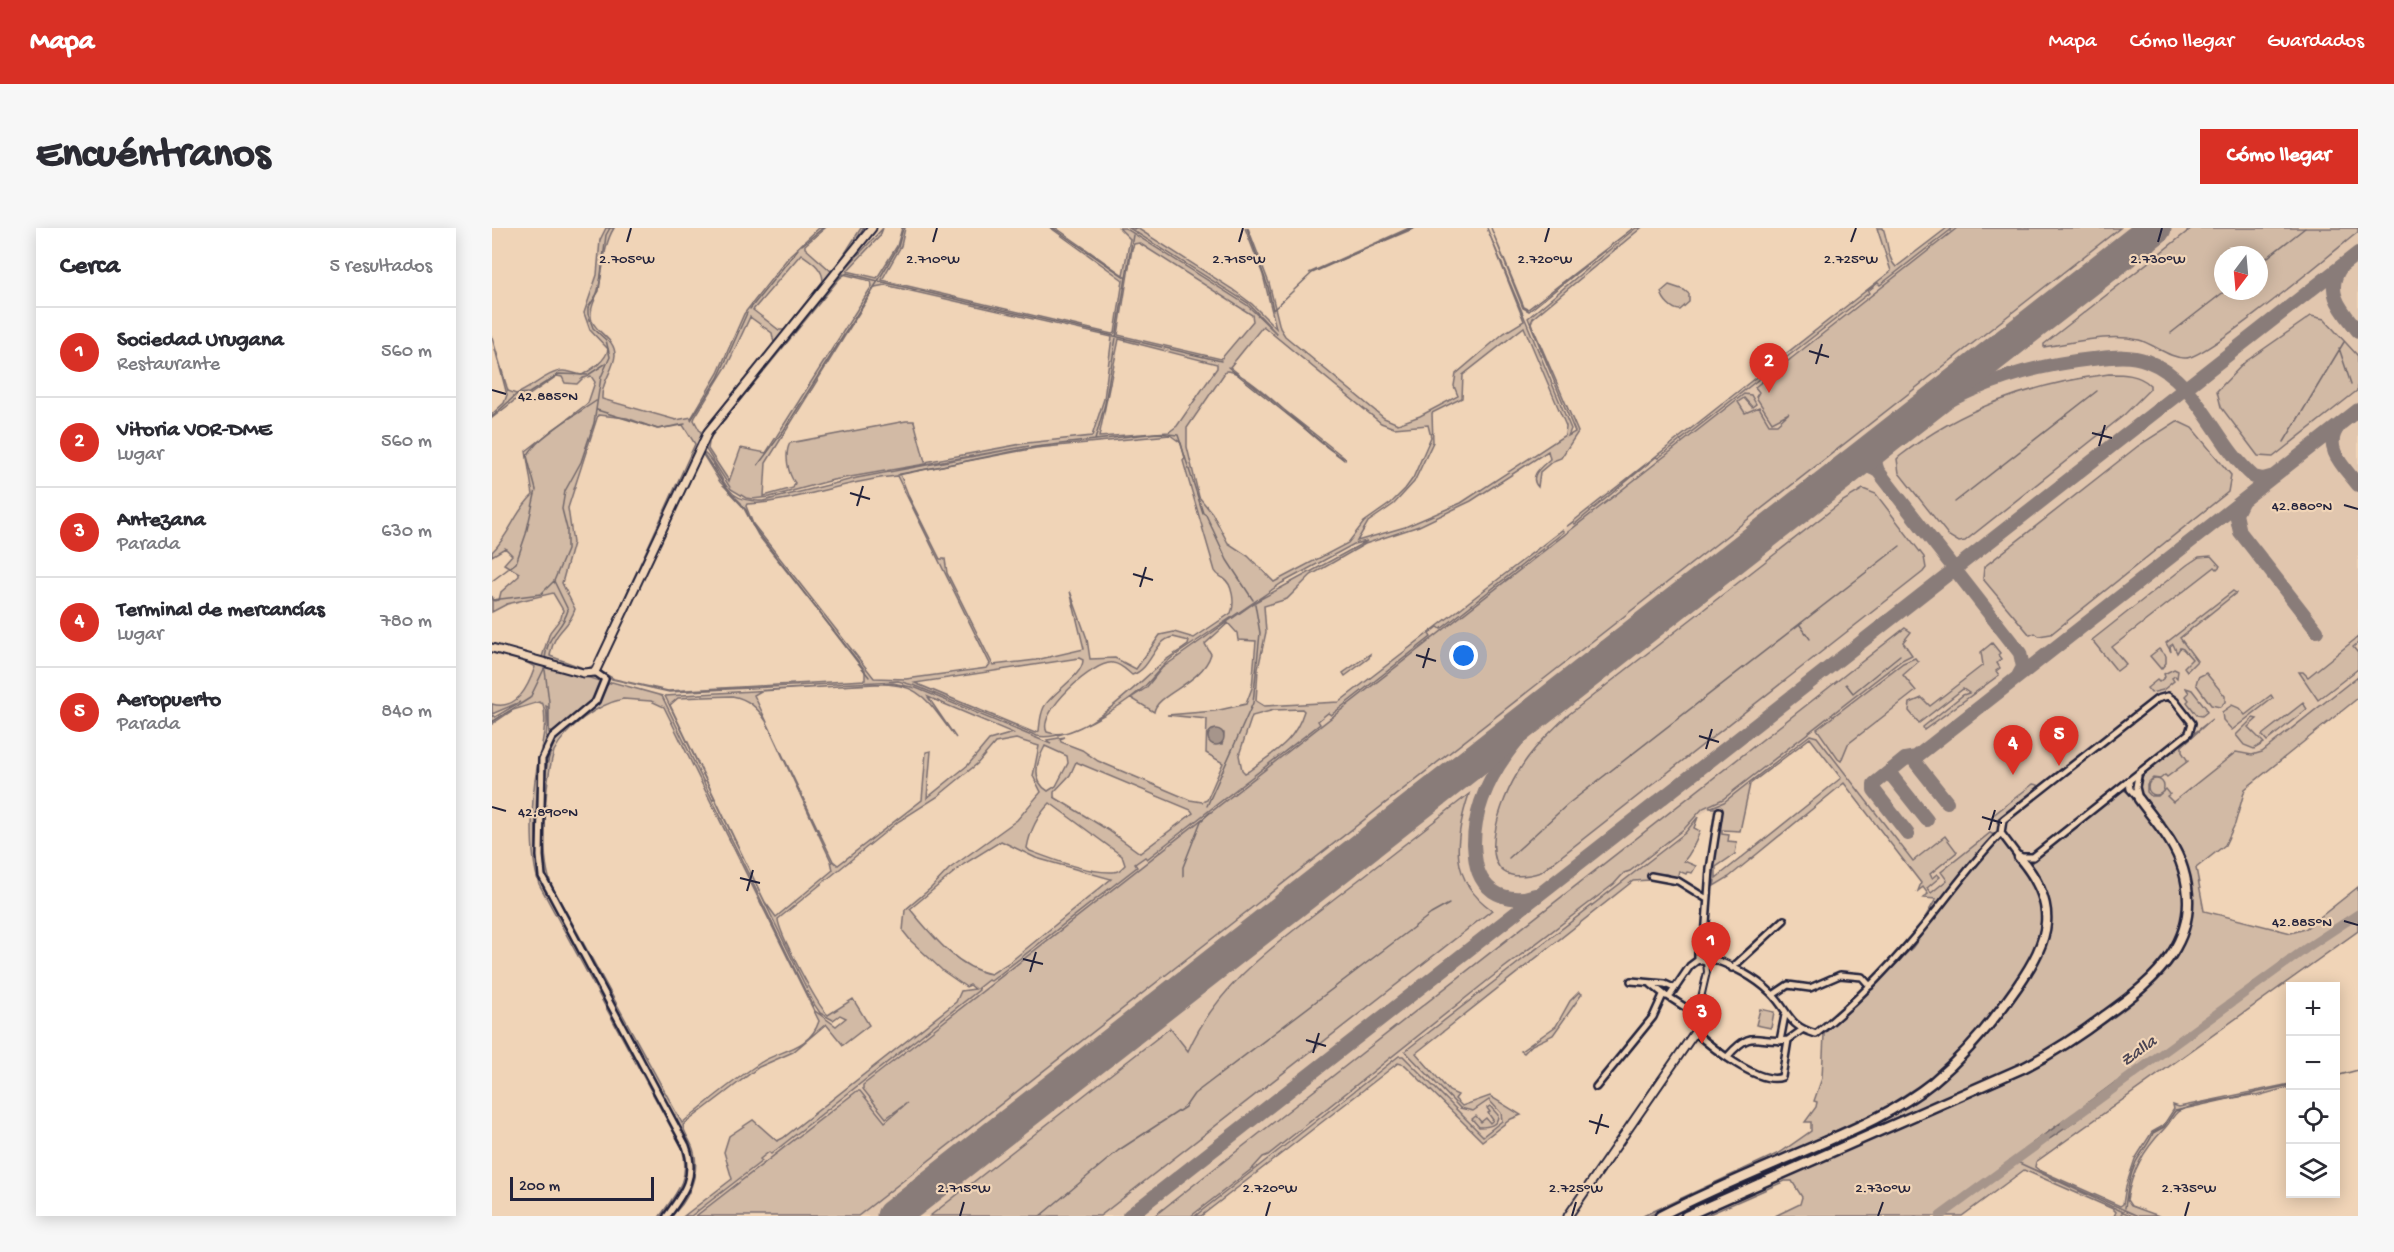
<!DOCTYPE html>
<html lang="es">
<meta charset="utf-8">
<style>
:root{--surface:#fff;--page:#f7f7f7;--text:#2b2b33;--muted:#7c7c81;--line:#e1e1e2;--accent:#d93025}
body{margin:0;font-family:"Gochi Hand",sans-serif;background:var(--page);color:var(--text)}
.controls{position:absolute;right:18px;bottom:18px;display:grid;overflow:hidden;border-radius:0px;box-shadow:0 3px 15px #0003}
.controls button{width:54px;height:54px;display:grid;place-items:center;padding:0;border:0;border-bottom:2px solid var(--line);background:var(--surface);color:var(--text);font:30px sans-serif}
.compass{position:absolute;left:1722px;top:18px;width:54px;height:54px;border-radius:50%;background:var(--surface);box-shadow:0 3px 15px #0003;rotate:196deg}
.scale{position:absolute;left:18px;bottom:15px;width:144px;box-sizing:border-box;padding-left:6px;border:3px solid #22223b;border-top:0;font-size:16px;line-height:21px;white-space:nowrap;color:#22223b;-webkit-text-stroke:4px #f0d4b7;paint-order:stroke}
.you{position:absolute;left:972px;top:428px;width:21px;height:21px;margin:-15px;border:4px solid #fff;border-radius:50%;background:#1a73e8;box-shadow:0 0 0 9px #1a73e833}
.badge{display:grid;place-items:center;width:39px;height:39px;border-radius:50%;background:var(--accent);color:#fff;font-size:20px;font-weight:700}
.pin{position:absolute;translate:-50% -50px;filter:drop-shadow(0 2px 3px #0008)}
.pin::after{content:'';position:absolute;top:32px;width:21px;height:18px;background:inherit;clip-path:polygon(0 0,100% 0,50% 100%)}
.list{margin:0;padding:0;list-style:none}
h2{display:flex;justify-content:space-between;align-items:center;height:78px;margin:0;padding:0 24px;font-size:26px}
h2 small{font-size:20px;font-weight:400;color:var(--muted)}
.list li{display:grid;grid-template-columns:39px 1fr auto;gap:18px;align-items:center;box-sizing:border-box;height:90px;padding:0 24px;border-top:2px solid var(--line)}
.list b{display:block;font-size:22px;white-space:nowrap}
.list p{margin:0;font-size:20px;white-space:nowrap;color:var(--muted)}
.list em{font-size:20px;font-style:normal;color:var(--muted)}
.icon{flex:none;width:33px;height:33px;fill:none;stroke:currentColor;stroke-width:2;stroke-linecap:round;stroke-linejoin:round}
.map{position:relative;flex:none;width:1866px;height:988px;overflow:hidden;border-radius:0px}
header{display:flex;align-items:center;gap:36px;box-sizing:border-box;height:84px;padding:0 30px;background:var(--accent);color:#fff}
header strong{font-size:28px}
nav{display:flex;gap:33px;margin-inline-start:auto;font-size:21px}
.intro{display:flex;align-items:center;justify-content:space-between;box-sizing:border-box;height:144px;padding:0 36px}
h1{margin:0;font-size:42px}
.button{padding:15px 27px;border-radius:0px;background:var(--accent);color:#fff;font-size:21px;font-weight:700}
main{display:flex;gap:36px;padding:0 36px}
aside{flex:1;background:var(--surface);border-radius:0px;box-shadow:0 3px 15px #0003}
.map>svg:first-child{display:block}
.built{fill:#e1c6ae;fill-rule:evenodd}
.green{fill:#d2baa5;stroke:#7a6e70;stroke-width:1.5;fill-rule:evenodd}
.water{fill:#a6958b;stroke:#71676b;stroke-width:1.5}
.lines{fill:none;stroke-linecap:round;stroke-linejoin:round}
.stream{stroke:#71676b;stroke-width:1.5}
.river{stroke:#a6958b;stroke-width:9}
.taxiway{stroke:#897b79;stroke-width:14}
.runway{stroke:#897b79;stroke-width:33}
.pedestrian-casing{stroke:#22223b;stroke-width:8}
.minor-casing{stroke:#22223b;stroke-width:10}
.tertiary-casing{stroke:#22223b;stroke-width:11}
.trunk-casing{stroke:#22223b;stroke-width:13}
.pedestrian{stroke:#f0d4b7;stroke-width:4}
.minor{stroke:#f0d4b7;stroke-width:5}
.tertiary{stroke:#f0d4b7;stroke-width:7}
.trunk{stroke:#f0d4b7;stroke-width:8}
.ticks{fill:none;stroke:#22223b;stroke-width:2}
.labels{text-anchor:middle;dominant-baseline:central;stroke-width:4.5;stroke-linejoin:round;paint-order:stroke}
.water-label{font-size:18px;font-style:italic;fill:#4a4453;stroke:#f0d4b7}
.ticks-label{font-size:15px;text-anchor:middle;fill:#22223b;stroke:#f0d4b7;stroke-width:4.5;stroke-linejoin:round;paint-order:stroke}
</style>
<header>
<strong>Mapa</strong>
<nav><a>Mapa</a><a>Cómo llegar</a><a>Guardados</a></nav>
</header>
<div class="intro"><h1>Encuéntranos</h1><a class="button">Cómo llegar</a></div>
<main>
<aside>
<h2>Cerca<small>5 resultados</small></h2>
<ul class="list">
<li><span class="badge">1</span><div><b>Sociedad Urugana</b><p>Restaurante</p></div><em>560 m</em></li>
<li><span class="badge">2</span><div><b>Vitoria VOR-DME</b><p>Lugar</p></div><em>560 m</em></li>
<li><span class="badge">3</span><div><b>Antezana</b><p>Parada</p></div><em>630 m</em></li>
<li><span class="badge">4</span><div><b>Terminal de mercancías</b><p>Lugar</p></div><em>780 m</em></li>
<li><span class="badge">5</span><div><b>Aeropuerto</b><p>Parada</p></div><em>840 m</em></li>
</ul>
</aside>
<div class="map">
<svg width="1866" height="988" viewBox="0 0 1866 988">
<rect width="100%" height="100%" fill="#f0d4b7"/>
<filter id="ink" filterUnits="userSpaceOnUse"><feTurbulence type="fractalNoise" baseFrequency=".0167" numOctaves="2"/><feDisplacementMap in="SourceGraphic" scale="12" xChannelSelector="R" yChannelSelector="G"/><feConvolveMatrix kernelMatrix="1 2 1 2 8 2 1 2 1" color-interpolation-filters="sRGB"/></filter>
<g filter="url(#ink)">
<path class="built" d="M1456,0H1866V465L1674,612L1632,562L1541,633L1538,639L1477,629L1472,634L1470,631L1451,647L1456,652L1439,666L1318,510L1228,580H1217L1206,589L1203,599L917,824L970,878L998,868L1019,891L990,913L908,830L707,988H194ZM1731,27H1767V63H1731Z"/>
<path class="green" d="M114,0H122C109,21 113,47 103,71C100,78 97,86 100,93C106,106 123,111 123,127C122,142 109,154 110,171L184,192L200,189L226,145L252,86L298,27L327,0H333L313,17V20L339,43L343,41L369,0H375L373,5L217,200L101,442L97,443L0,418L50,429L58,404L69,390L71,382L61,365L15,376L0,384V368L2,373L7,372L9,364L27,348V345L12,336L20,327L13,320L0,328V324C18,307 23,283 41,267L34,223L96,175L103,154L99,148L91,150L85,156L73,155L70,149L65,148L37,167L22,173L0,190V186L12,175L15,167L0,109L16,163L24,166C39,161 56,143 71,143C77,143 84,146 90,147C100,141 114,133 116,121L98,102L92,85L105,47L108,12ZM309,26C319,33 331,40 331,53L292,102H287L261,82ZM258,89L280,105L282,115L209,205L202,192L203,189L236,136ZM106,187L135,190L165,201L191,197L203,216L102,437L94,441L58,428C63,399 76,403 83,381L70,355L81,315L76,280Z
M391,0L388,8L355,43L385,50L405,18L410,0H413L409,18L390,52L620,106L623,105L631,52L559,0H564L631,47L638,11L627,0H633L755,77L785,106L756,75L637,0H645L740,61L760,76L784,100L771,47L753,0H756L777,55L788,100L793,108L892,190L906,196L928,188L966,168L962,158L964,146L1012,105L1032,93L995,0L1079,201L1076,208L1083,204L1036,90L1135,7L1144,0H1149L1041,90L1039,95L1086,204L1069,230L1061,233L1048,244L1046,259C1036,248 1049,239 1058,231L1056,223L979,273L927,298L873,316L819,347L795,371L772,378L774,404L766,441L764,473L772,478L847,474L1070,302L1072,304L949,401L946,399L937,406L939,409L839,487L836,485L826,493L828,496L655,631L653,629L643,636L645,639L499,753L496,752L486,760L487,762L279,926L277,924L268,931L270,933L199,988H192L240,951L232,924L237,908L261,892L285,913L291,910L464,774L469,763L483,761L478,757L474,759L451,743L419,713L411,703L413,682L439,660L457,641L525,592L549,564L541,548L547,518L524,511L503,515L485,536L445,569L407,593L286,691C286,703 326,779 336,787L361,771L377,797L351,817L334,796L301,824L267,839L191,897C192,906 200,914 202,924C208,945 196,976 178,988C194,965 207,947 197,918L54,654C45,624 47,533 65,509C75,496 90,490 101,479C108,471 110,458 120,454L170,468L323,783L344,798L354,790L348,787L341,792L328,785L322,776L173,468L401,455L424,460L559,516L555,512L573,509L568,511L569,514L590,522L606,533L698,572L710,574L715,572L731,535L714,525L715,491L675,487L723,483L754,476L760,460L764,413L746,412L745,405L736,395L713,416L719,426C710,456 665,465 662,484L639,470L654,460L670,440L765,373L875,313L862,316L790,355L681,429C669,438 662,449 652,459C630,478 574,514 545,508L424,458L406,453L177,464L111,449L107,444L109,437L209,222C235,243 226,275 271,273L365,250L537,218L341,252L278,269L260,271L254,270L239,261L213,220L214,212L342,53ZM647,15L760,87L761,93L729,131L626,107L640,21L642,16ZM351,46L379,53L380,58L274,225L249,220L237,253L216,221L218,209ZM393,57L620,109L612,171L600,208L535,215L433,234L422,193H414L298,215C292,226 296,246 303,255L301,260L272,268L274,235L383,59ZM771,98L889,195L902,200L936,197L939,209L921,250L913,261L899,275L872,294L856,315L782,354L756,328L736,315L720,285L707,269L695,219V200L734,143C759,141 828,223 854,231L738,139ZM1032,99L1074,198L1073,207L969,275L913,299L865,313L876,294L902,276L922,254L941,214L940,185L970,170L971,147ZM627,111L725,136V140L685,198L677,204L607,209ZM678,207L689,215L693,230L691,233L723,343C725,347 728,348 731,350C741,356 743,376 739,385L702,410L682,404L668,407L644,441L623,430L598,431L595,411L578,363L592,421L544,432L501,437L455,345L453,331H448L417,269L408,246L544,220ZM210,225L228,254L249,275L266,307L373,442V452L176,463L122,451L108,443ZM405,248L498,436L495,440L414,451L382,450L261,296L254,278L255,276C306,274 354,252 405,248ZM681,409L697,413L696,417C688,423 678,428 670,435C646,455 588,517 555,504C544,485 602,432 621,435C629,436 634,442 640,447C660,441 661,413 681,409ZM587,430L591,432C591,448 560,464 552,479C548,487 548,495 547,503L543,505L423,455ZM378,456C431,454 434,472 464,510L436,469L521,505L497,512L476,537L435,570L439,523L434,524L430,572L346,637L341,633L262,467L269,463ZM240,468C256,471 265,479 274,493L339,633L341,642L284,689L273,674L178,477L186,470ZM131,471L159,473L172,479L327,793C318,822 287,822 268,835C241,853 215,874 190,895L60,658C47,628 53,554 62,523C75,499 104,477 131,471ZM810,481L812,483C802,515 783,523 757,543L753,545L750,542L747,527L760,488L782,482ZM720,502L732,505L730,516L717,513L716,506ZM553,518L575,528L576,535L564,558L556,563C539,553 545,533 553,518ZM584,534L699,582L701,585L648,625L616,602L562,569V564L578,547ZM558,575L630,628L633,637C629,641 627,644 621,644C595,645 562,632 538,623L535,620C538,603 546,587 558,575ZM509,613L544,630L619,651L518,734L499,746C465,740 439,706 418,681L472,636Z
M917,0H923L817,45Z
M999,0L1032,79L1036,81L1141,0L1037,83L1031,80Z
M1385,0H1391C1396,12 1395,30 1404,39L1455,0H1461L1388,57L1386,55L1376,63L1377,65L1166,230L1164,229L1083,296L1081,294L1074,299L1399,43Z
M1465,0H1628L366,988H204L365,863H368L393,894L415,875L394,890L371,861V857L1252,166L1259,167L1264,176L1260,179L1252,170L1246,174L1253,185L1267,179L1277,196H1285L1297,185L1280,194L1264,169L1267,164L1263,159Z
M1700,0H1866V4C1841,24 1715,130 1694,130C1678,131 1662,116 1647,112C1616,105 1582,115 1552,119V116ZM1731,27H1767V63H1731Z
M1177,57L1192,62L1197,66V74L1188,82C1180,82 1171,72 1169,64Z
M1819,88L1832,91L1866,128V162L1781,229L1766,228L1729,179L1725,163L1753,134Z
M1617,146C1631,146 1647,146 1658,157V161L1632,187L1473,313L1467,314L1457,308L1407,245L1405,231L1408,228C1470,180 1539,156 1617,146Z
M1685,193L1700,200L1739,247L1736,264L1559,406L1547,408L1543,405L1538,407L1491,351L1492,339L1646,218Z
M1371,261L1384,266L1432,329L1434,340L1431,344L1049,644C976,667 1004,581 1025,546C1038,523 1057,505 1076,487L1351,273Z
M1719,328L1728,338L1725,341L1723,339L1620,419L1634,436L1625,443L1600,412L1695,337L1707,329Z
M1741,363L1744,365L1688,410L1705,433L1695,443L1692,439L1700,431L1691,421L1688,420L1685,425L1681,416L1678,418L1679,424L1674,415Z
M1413,400L1419,404L1411,414L1420,427L1410,432L1231,571L1211,580L1193,600L1138,643L1132,645L1122,656L1000,749L776,927L771,929L761,940L699,988H662Z
M1866,409V415L1861,419L1866,425V441L1826,472L1807,444H1811L1816,449Z
M1500,415L1508,425L1506,427L1509,431L1505,435L1508,440L1504,443L1507,447L1432,502L1431,499L1471,467L1477,465L1471,461L1427,495L1417,483L1418,475L1430,470L1438,478L1491,437L1489,424Z
M1667,421L1674,428V435L1669,441L1658,428Z
M0,422L108,453L107,462L96,477L60,507L57,505L56,479L54,478C57,501 53,517 49,537C43,563 41,634 50,657L194,923C200,950 187,967 171,988H168C185,965 199,949 190,920L47,656C37,625 39,572 45,540C49,520 56,496 51,476L47,474L21,482L0,496V487L3,489L28,474L0,486V476C25,483 36,459 43,439L32,433Z
M878,426L877,430L853,448L851,445Z
M1423,430L1426,434L1411,447L1424,463L1356,516L1349,533L1346,531L1325,501L1411,435Z
M1682,441L1686,443L1685,450L1683,448L1680,450L1682,453L1671,462L1659,465L1655,460L1665,452L1667,454L1673,449L1672,446Z
M1714,445L1733,468V474L1728,479L1719,477L1704,456L1706,449Z
M1866,448V470L1753,561L1743,596L1733,617L1704,640L1712,683L1799,705L1813,701L1866,659V703L1544,934L1543,939L1547,942L1628,978L1631,976L1634,958L1643,931L1660,904L1671,898L1682,881L1681,877L1687,879L1798,856V859L1765,868L1760,867C1739,871 1705,874 1687,883C1681,887 1678,895 1672,901C1652,922 1640,942 1635,972L1639,978L1667,988H1646L1525,934L1640,988H1622L1624,984L1621,981L1532,942L1470,988H1283L1308,976L1310,969L1300,953H1293L1213,988H1206L1535,844C1577,820 1658,771 1684,730C1695,712 1700,690 1700,669C1699,659 1699,646 1694,637C1681,614 1664,591 1649,568L1647,558L1652,545L1720,491L1690,518V524L1696,533L1675,549L1673,547L1668,551L1661,550L1655,556V564L1659,568H1666L1674,561L1678,566L1675,568L1681,574L1744,524L1760,527L1770,524ZM1581,886L1584,893L1544,920L1541,915Z
M1694,460L1700,462L1714,480L1715,484L1710,488L1705,487L1695,474L1697,472L1694,468L1697,465Z
M1779,467L1781,470L1740,502L1731,492L1730,484L1740,477L1747,480L1753,487Z
M1811,475L1815,481L1775,513L1770,507Z
M1761,490L1765,491L1756,499L1772,515L1762,521L1752,517L1744,507Z
M1318,507L1325,509L1421,633L1453,608L1465,624L1438,646L1440,650L1445,646L1448,649L1435,660L1439,665L1455,652L1449,644L1498,605L1504,608C1468,648 1437,691 1401,730L1428,698L1444,671L1431,670L1436,666L1431,659L1426,663L1429,655L1352,555L1237,649L1222,658L1223,653L1219,651L1229,580H1217L1232,574ZM1318,510L1349,550L1224,650V639L1243,626L1245,614L1236,613L1237,607L1230,606V602L1248,603L1258,556Z
M1656 559a8 8 0 1 1 16 0a8 8 0 1 1-16 0Z
M1541,556L1546,557V561L1507,592L1501,591L1500,588Z
M1631,562L1637,564C1652,583 1672,604 1682,627C1731,730 1591,805 1516,843L1186,988H1176L1377,898L1426,869L1534,753C1559,712 1570,680 1538,639L1541,633Z
M977,566C962,612 957,652 1000,682L608,988H438L678,800L696,823C727,754 786,715 843,670C888,636 932,601 977,566Z
M1206,589L1202,600L1208,603C1204,614 1200,624 1192,633L1204,638L1200,645L1195,644L1194,646L1187,643L1185,651L1174,646L1161,647L1158,652L1141,653L924,825L957,863L966,867L963,871L970,878L998,868L1029,887L1019,891L990,913L913,837L906,835L709,988H703L907,828H911L991,908L1010,893L1009,885L997,872L981,883L968,880L913,823L1193,605Z
M1505,610L1509,611L1532,640L1551,674L1552,694L1546,718L1529,746L1481,809L1434,853L1391,881L1157,988H1151L1289,924L1319,903V894H1313L1324,879L1325,874L1322,873L1330,850L1332,806L1421,719L1467,654Z
M1087,764L1090,766L1061,807L1040,817L1032,825L1029,823L1064,798L1078,773Z
M1268,781L1282,784L1279,800L1264,797Z
M998,878L1006,887C1006,898 996,899 987,899L980,891L984,888L989,894L994,890L998,895L1001,892L996,885L998,884L995,880Z"/>
<path class="water" d="M716 509a8 8 0 1 1 16 0a8 8 0 1 1-16 0Z
M1622,855L1629,858L1599,878L1595,875Z
M1582,886L1584,893L1544,920L1541,915Z"/>
<g class="lines">
<path class="stream" d="M411,0L406,19L386,53L729,133
M561,0L634,50
M755,0L776,59L781,82L820,45L920,0
M642,1L643,0
M641,7L613,176L603,212L665,205L686,207L711,285L714,287L735,332L761,372
M310,17L331,0
M358,21L372,0
M1767,36L1813,0
M258,81L306,21
M1679,105L1733,63
M1847,120L1859,156
M736,139L852,232
M105,182L166,201L193,196
M0,189L25,166L37,165L67,146L96,147L113,136
M199,192L226,150L255,85
M1792,214L1852,114
M214,215L341,55L355,45L386,53L292,202L266,237
M210,224L238,265L254,282L260,297L377,449
M406,247L543,219L603,212
M1463,274L1605,163
M148,340L205,217
M0,353L24,335L34,306L44,262L35,228C50,204 81,189 104,173
M0,372L49,366L62,353L75,322V301L70,281L73,263L89,234L102,195L109,149L118,129L114,112L101,100L96,86V80L107,63L114,7L118,0
M1308,397L1318,411
M54,430L93,442
M53,431C56,404 70,403 76,382L62,353
M53,442L57,474V502L60,505
M1354,456L1361,465L1408,427
M0,494L38,470L53,439
M715,578L761,475L768,405L763,376
M51,596C53,570 50,531 66,509
M1017,630L1076,576L1408,318
M52,642L55,652
M691,649V639L709,593L718,584
M91,720L128,787
M1844,848L1866,842
M1633,980C1635,964 1637,949 1644,934C1650,923 1657,916 1661,905L1672,899L1683,883L1798,857
M548,988L627,922L693,879L702,866L939,686L957,676
M1627,988L1630,985"/>
<path class="river" d="M1573,896L1816,719L1866,686
M1448,988L1553,911"/>
<path class="taxiway" d="M1849,39C1831,64 1851,83 1866,103
M1847,198C1829,219 1853,240 1866,257
M1350,246C1363,238 1372,234 1386,243
M1750,274L1744,286L1748,304L1825,403
M1525,450L1531,439L1528,425L1386,243C1375,218 1400,208 1417,196C1473,159 1534,138 1600,131C1619,129 1636,126 1655,133C1706,152 1723,216 1762,249L1771,251L1782,248
M1424,529V535L1455,574
M1400,542V548L1435,592
M1416,606L1382,562V556L1413,531L1424,529L1866,182
M1043,667C1027,673 1008,671 996,659C984,647 983,632 982,616C982,549 1036,496 1082,455
M637,988L1866,25"/>
<path class="runway" d="M401,988L1663,0"/>
<defs>
<path id="pedestrian" d="M1205,787L1215,744L1214,734"/>
<path id="minor" d="M103,444L113,451L104,473L60,510L50,531L48,628L50,648L194,918C205,948 192,965 175,988
M1676,468L1683,473L1700,495L1697,505L1541,629H1527L1509,605L1511,592L1665,471Z
M1646,548L1644,559L1647,571
M1637,554L1638,561L1646,570
M1159,648L1186,653L1215,671
M1212,723L1218,641L1227,583
M1217,730C1238,736 1264,750 1279,765C1298,784 1294,797 1324,806C1362,776 1395,742 1426,705C1454,672 1478,636 1509,605
M1206,732L1214,734L1217,730L1216,725L1212,723L1206,725V732L1198,738L1177,769L1205,787L1203,804C1219,819 1268,858 1290,849L1296,812L1310,802
M1240,740L1292,692
M1139,753L1173,756L1182,760
M1159,756L1174,768
M1281,767L1296,757L1318,760L1348,747L1370,749L1378,758
M1288,813L1293,787
M1236,828C1261,799 1264,816 1296,812
M1104,859L1161,789L1171,767"/>
<path id="tertiary" d="M0,420L91,445L103,444L216,204L380,0
M1076,988L1203,804"/>
<path id="trunk" d="M1168,988C1218,962 1270,941 1321,919C1363,901 1405,883 1441,854C1473,827 1501,794 1525,759C1559,710 1568,677 1527,629
M1194,988L1533,839C1562,824 1588,807 1614,787C1665,751 1712,710 1691,641C1683,614 1663,593 1647,571"/>
</defs>
<use href="#pedestrian" class="pedestrian-casing"/>
<use href="#minor" class="minor-casing"/>
<use href="#tertiary" class="tertiary-casing"/>
<use href="#trunk" class="trunk-casing"/>
<use href="#pedestrian" class="pedestrian"/>
<use href="#minor" class="minor"/>
<use href="#tertiary" class="tertiary"/>
<use href="#trunk" class="trunk"/>
</g>
</g>
<path class="ticks" d="M135,14L139,0M441,14L445,0M747,14L751,0M1053,14L1057,0M1359,14L1364,0M1666,14L1670,0M1317,123L1337,129M1324,136L1330,116M0,162L14,166M1600,205L1620,210M1607,218L1613,197M358,265L378,271M1852,277L1866,281M365,278L371,258M641,346L661,352M648,359L654,339M924,427L944,433M931,440L937,420M1207,508L1227,514M1214,521L1220,501M0,579L14,583M1490,589L1510,595M1497,602L1503,582M248,650L268,655M255,663L261,642M1852,693L1866,697M531,731L551,736M538,744L544,724M814,812L834,818M821,825L827,805M1097,893L1117,899M1104,906L1110,886M468,988L472,974M774,988L778,974M1080,988L1084,974M1386,988L1391,974M1693,988L1697,974"/>
<g class="labels">
<g class="water-label">
<text transform="translate(1647 824) rotate(-36)">Zalla</text>
</g>
</g>
<g class="ticks-label">
<text x="135" y="35">2.705°W</text>
<text x="441" y="35">2.710°W</text>
<text x="747" y="35">2.715°W</text>
<text x="1053" y="35">2.720°W</text>
<text x="1359" y="35">2.725°W</text>
<text x="1666" y="35">2.730°W</text>
<text x="56" y="172">42.885°N</text>
<text x="1810" y="282">42.880°N</text>
<text x="56" y="588">42.890°N</text>
<text x="1810" y="698">42.885°N</text>
<text x="472" y="964">2.715°W</text>
<text x="778" y="964">2.720°W</text>
<text x="1084" y="964">2.725°W</text>
<text x="1391" y="964">2.730°W</text>
<text x="1697" y="964">2.735°W</text>
</g>
</svg>
<div class="controls">
<button>+</button>
<button>−</button>
<button><svg class="icon" aria-label="locate" viewBox="0 0 24 24"><circle cx="12" cy="12" r="6"/><path d="M12 2v4M12 18v4M2 12h4M18 12h4"/></svg></button>
<button><svg class="icon" aria-label="layers" viewBox="0 0 24 24"><path d="M12 4l9 5-9 5-9-5zM3 14l9 5 9-5"/></svg></button>
</div>
<svg class="compass" viewBox="-18 -18 36 36"><path d="M0-13l5 13h-10z" fill="#e53935"/><path d="M0 13l5-13h-10z" fill="#7c7c81"/></svg>
<div class="scale">200 m</div>
<div class="you"></div>
<div class="pin badge" style="left:1219px;top:744px">1</div>
<div class="pin badge" style="left:1277px;top:165px">2</div>
<div class="pin badge" style="left:1210px;top:816px">3</div>
<div class="pin badge" style="left:1521px;top:547px">4</div>
<div class="pin badge" style="left:1567px;top:538px">5</div>
</div>
</main>
